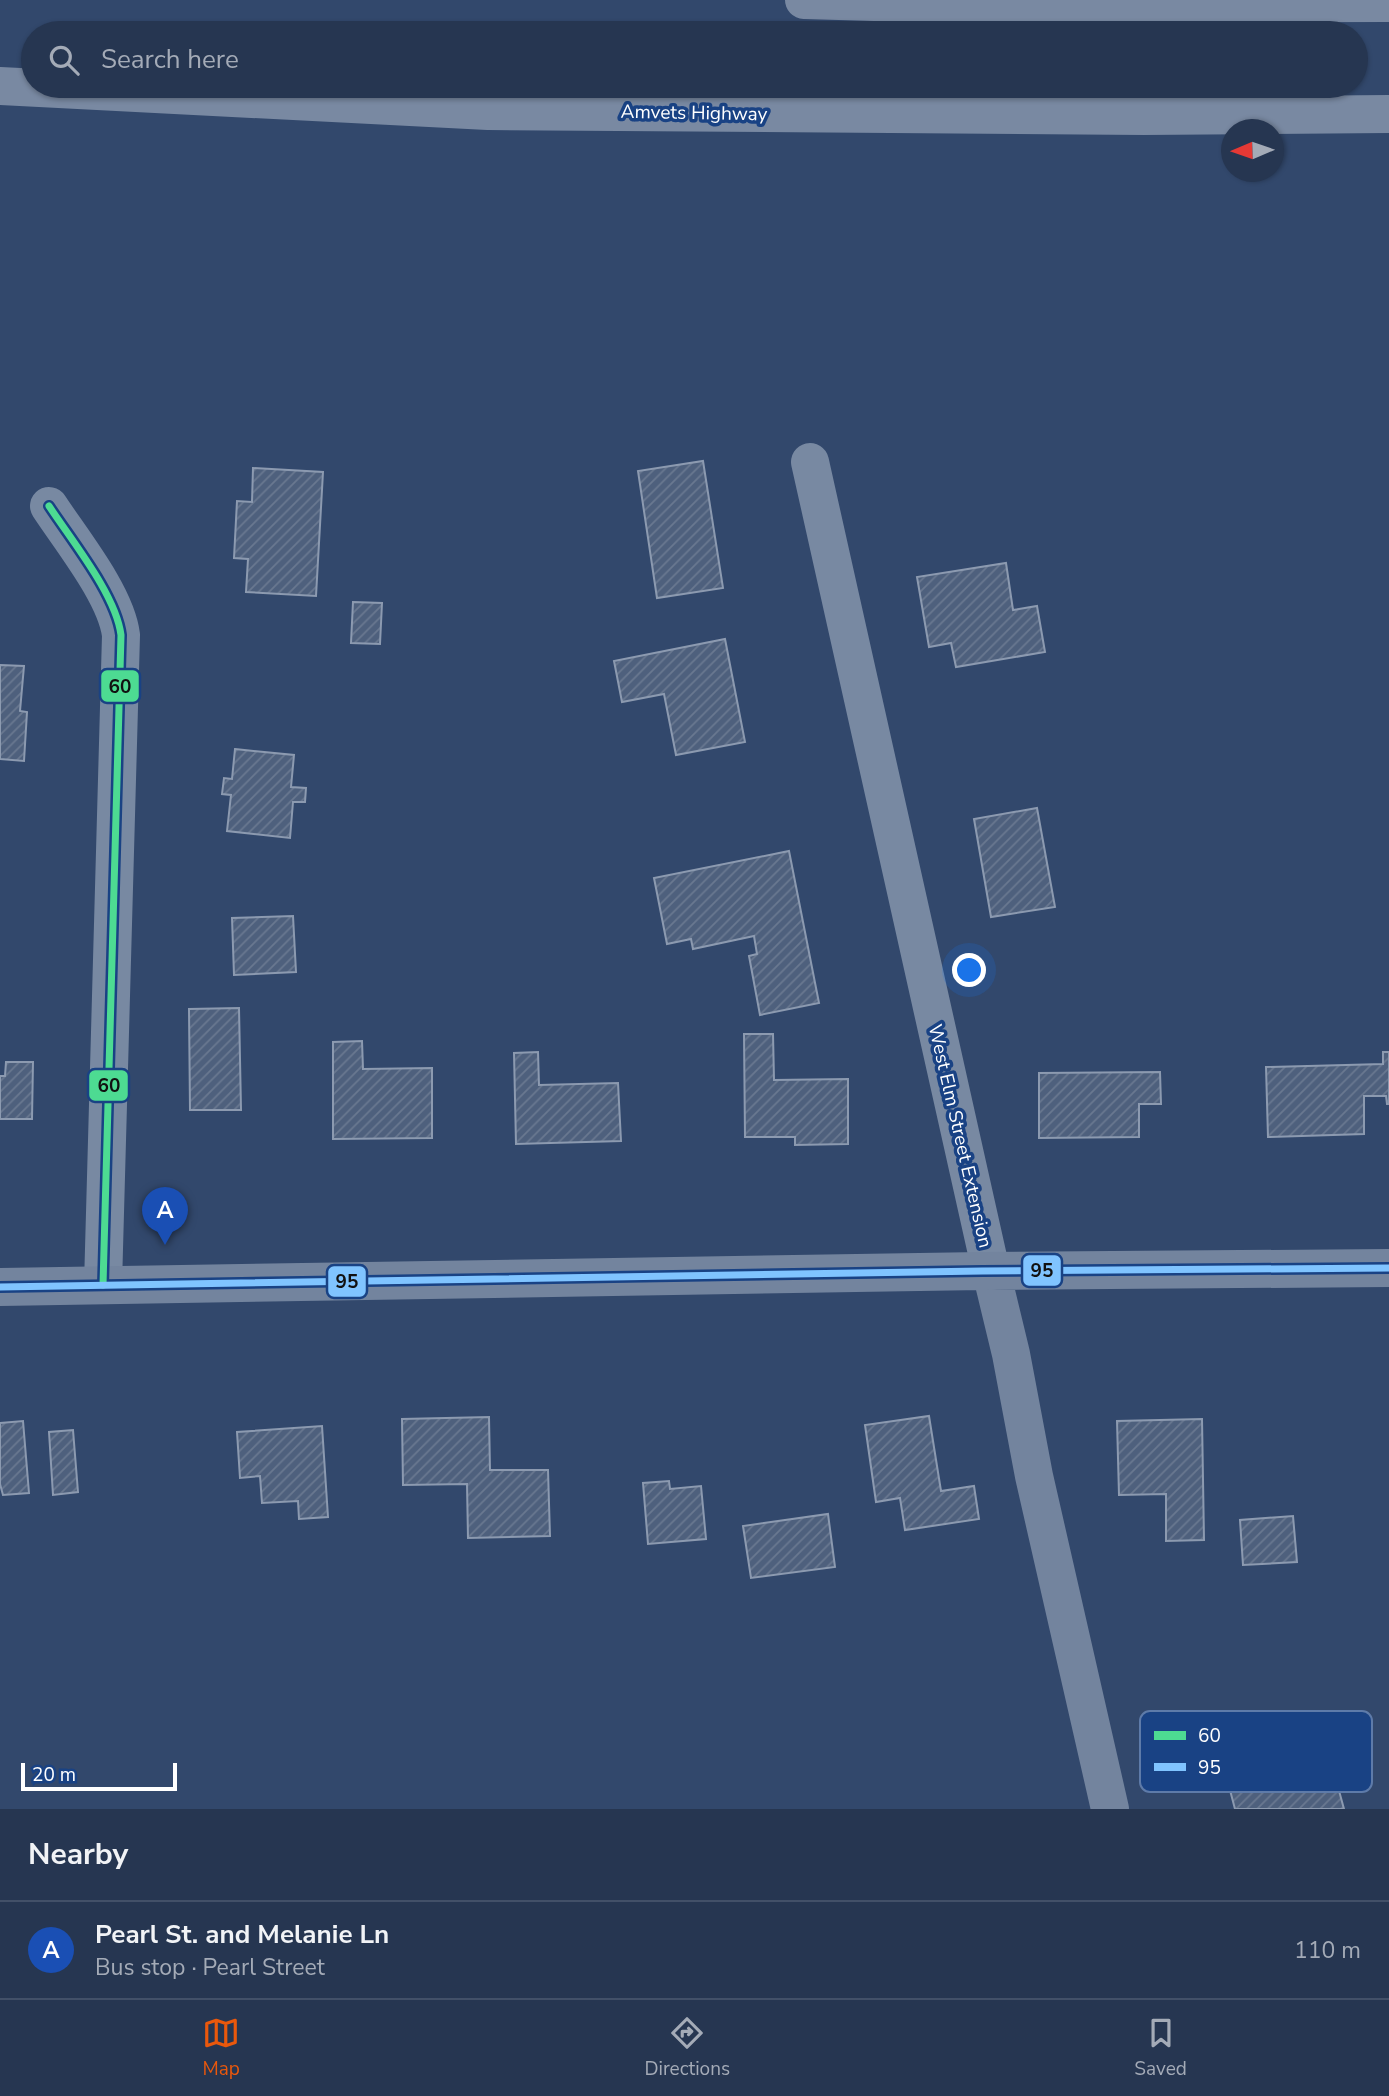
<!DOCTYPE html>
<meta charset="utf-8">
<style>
:root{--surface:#263651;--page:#32415b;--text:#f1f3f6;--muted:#a4abb7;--line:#425068;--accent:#ea580c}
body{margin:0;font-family:"Nunito Sans",sans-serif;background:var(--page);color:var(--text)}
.compass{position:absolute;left:1221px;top:119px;width:63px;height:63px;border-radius:50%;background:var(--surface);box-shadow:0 2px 5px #0004;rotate:268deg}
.scale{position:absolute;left:21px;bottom:18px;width:156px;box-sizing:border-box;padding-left:7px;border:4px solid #fff;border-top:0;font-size:19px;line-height:24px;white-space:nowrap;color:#fff;-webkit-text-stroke:5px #194284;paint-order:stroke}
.you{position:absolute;left:970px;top:971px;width:24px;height:24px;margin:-18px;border:5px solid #fff;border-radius:50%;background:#1a73e8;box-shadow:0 0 0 10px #1a73e833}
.badge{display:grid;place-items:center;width:46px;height:46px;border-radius:50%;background:var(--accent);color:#fff;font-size:23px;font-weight:700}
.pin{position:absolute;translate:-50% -58px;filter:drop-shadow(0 2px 4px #0008)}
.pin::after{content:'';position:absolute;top:37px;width:24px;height:21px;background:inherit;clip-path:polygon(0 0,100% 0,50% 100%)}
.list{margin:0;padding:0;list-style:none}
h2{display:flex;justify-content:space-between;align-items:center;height:91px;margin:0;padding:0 28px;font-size:30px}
h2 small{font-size:23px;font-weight:400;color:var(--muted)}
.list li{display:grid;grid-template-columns:46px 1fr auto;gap:21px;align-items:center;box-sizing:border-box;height:98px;padding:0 28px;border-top:2px solid var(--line)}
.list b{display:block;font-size:26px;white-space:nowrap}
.list p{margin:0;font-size:23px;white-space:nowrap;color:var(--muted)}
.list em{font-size:23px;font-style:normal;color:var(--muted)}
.icon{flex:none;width:38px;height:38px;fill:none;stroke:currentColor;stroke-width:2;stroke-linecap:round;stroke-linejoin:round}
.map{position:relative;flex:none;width:1389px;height:1809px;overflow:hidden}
.search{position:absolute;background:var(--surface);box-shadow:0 2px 5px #0004;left:21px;right:21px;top:21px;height:77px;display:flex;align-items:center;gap:18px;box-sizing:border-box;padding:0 24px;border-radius:38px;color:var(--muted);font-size:26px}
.sheet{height:189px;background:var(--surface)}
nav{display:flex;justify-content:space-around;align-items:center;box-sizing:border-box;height:98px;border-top:2px solid var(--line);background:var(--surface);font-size:19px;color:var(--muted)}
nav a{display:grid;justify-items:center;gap:4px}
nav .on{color:var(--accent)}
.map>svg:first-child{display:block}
.building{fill:url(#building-hatch);stroke:#8c9ab0;stroke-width:2}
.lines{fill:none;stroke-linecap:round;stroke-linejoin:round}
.street{stroke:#7889a2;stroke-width:38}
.secondary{stroke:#73849e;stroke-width:38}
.highway{stroke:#7989a2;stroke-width:38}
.bus-1-casing{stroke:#194284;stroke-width:12}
.bus-2-casing{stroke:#194284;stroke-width:12}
.bus-1{stroke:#4ddb92;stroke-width:7}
.bus-2{stroke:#80c4ff;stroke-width:7}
.labels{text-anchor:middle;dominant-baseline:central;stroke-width:7;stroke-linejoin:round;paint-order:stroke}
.street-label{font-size:19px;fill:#fff;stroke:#194284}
.key{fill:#194284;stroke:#5e7ba9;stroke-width:2}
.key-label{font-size:19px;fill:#fff}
.line-badge{stroke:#194284;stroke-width:2.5}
.pale-badge-label{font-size:19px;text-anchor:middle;font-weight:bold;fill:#111}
</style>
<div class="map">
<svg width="1389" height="1809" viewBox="0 0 1389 1809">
<defs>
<pattern id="building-hatch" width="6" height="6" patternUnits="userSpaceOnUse" patternTransform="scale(1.75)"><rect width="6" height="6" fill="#4e607d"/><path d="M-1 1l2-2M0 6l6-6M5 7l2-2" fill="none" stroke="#697890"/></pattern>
</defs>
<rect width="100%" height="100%" fill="#32486c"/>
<path class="building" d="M703,461L723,588L657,598L638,471Z
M253,468L323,472L316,596L246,592L248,559L234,558L237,501L252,502Z
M1006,563L1013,610L1037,606L1045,652L956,667L951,643L929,647L917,577Z
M353,602L382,603L380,644L351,643Z
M725,639L745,742L676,755L664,694L622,702L614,661Z
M0,665L24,666L20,711L27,712L24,761L0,759Z
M235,749L294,755L291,787L306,788L305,802H293L290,838L227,831L231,795L222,794L224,778L232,779Z
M1037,808L1055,907L991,917L974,819Z
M789,851L819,1003L760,1015L749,956L757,954L754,936L693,949L691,939L667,944L654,878Z
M293,916L296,972L234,975L232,918Z
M239,1008L241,1110H190L189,1009Z
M744,1034H773L774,1080L848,1079V1144L795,1145V1137H745Z
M362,1041L363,1069L432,1068V1138L333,1139V1042Z
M538,1052L539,1085L618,1083L621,1141L516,1144L514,1053Z
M1383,1052H1389V1104H1387L1386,1096H1364V1134L1268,1137L1266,1067L1383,1064Z
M6,1062H33L32,1119H0V1076H5Z
M1160,1072L1161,1104H1139V1137L1039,1138V1073Z
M929,1416L941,1491L974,1486L979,1519L905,1530L900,1498L876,1502L865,1425Z
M489,1417L490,1470H548L550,1536L468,1538L467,1484L403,1485L402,1419Z
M1202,1419L1204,1540L1166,1541V1494L1119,1495L1117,1421Z
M23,1421L29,1493L3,1495L0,1484V1423Z
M322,1426L328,1517L299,1519L298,1501L262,1503L260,1476L240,1478L237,1432Z
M73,1430L78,1492L53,1495L49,1432Z
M669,1481L670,1489L701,1486L706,1539L648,1544L643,1483Z
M828,1514L835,1567L751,1578L743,1526Z
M1293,1516L1297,1562L1243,1565L1240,1520Z
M1327,1747L1344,1809H1235L1226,1775Z"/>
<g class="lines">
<path class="street" d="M810,462L991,1271
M49,506C72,541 116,595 121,635L103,1285"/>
<path class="secondary" d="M991,1271L1011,1354L1034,1476L1110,1809
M0,1287L982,1271L1389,1268"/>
<path class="highway" d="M804,0L944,4L1389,3
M0,86L488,111L1144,116L1389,114"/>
<defs>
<path id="bus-1" d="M49,506C72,541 116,595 121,635L103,1285"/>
<path id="bus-2" d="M0,1287L982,1271L1389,1268"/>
</defs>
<use href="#bus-1" class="bus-1-casing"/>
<use href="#bus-2" class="bus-2-casing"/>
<use href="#bus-1" class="bus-1"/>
<use href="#bus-2" class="bus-2"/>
</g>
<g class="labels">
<g class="street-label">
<text transform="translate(694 113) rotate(1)">Amvets Highway</text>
<text transform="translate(960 1136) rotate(77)">West Elm Street Extension</text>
</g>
</g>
<rect x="1140" y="1711" width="232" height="81" rx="10" class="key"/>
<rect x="1154" y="1731" width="32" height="9" fill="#4ddb92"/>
<rect x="1154" y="1763" width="32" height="8" fill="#80c4ff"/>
<g class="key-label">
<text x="1198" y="1742">60</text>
<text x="1198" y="1774">95</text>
</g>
<g class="line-badge">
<rect x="100" y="669" width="40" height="34" rx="7" fill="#4ddb92"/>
<rect x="88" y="1069" width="41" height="33" rx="7" fill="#4ddb92"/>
<rect x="1022" y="1254" width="40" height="33" rx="7" fill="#80c4ff"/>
<rect x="327" y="1265" width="40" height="33" rx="7" fill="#80c4ff"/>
</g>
<g class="pale-badge-label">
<text x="120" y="693">60</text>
<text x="109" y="1092">60</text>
<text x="1042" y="1277">95</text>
<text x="347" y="1288">95</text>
</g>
</svg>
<svg class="compass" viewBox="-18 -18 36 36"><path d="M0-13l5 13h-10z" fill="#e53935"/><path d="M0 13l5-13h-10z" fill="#a4abb7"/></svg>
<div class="scale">20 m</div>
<div class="you"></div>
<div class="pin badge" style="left:165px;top:1245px;background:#1a4fb4">A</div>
<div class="search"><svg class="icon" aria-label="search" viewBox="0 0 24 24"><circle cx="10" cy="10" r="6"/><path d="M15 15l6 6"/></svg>Search here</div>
</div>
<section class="sheet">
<h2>Nearby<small></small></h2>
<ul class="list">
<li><span class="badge" style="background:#1a4fb4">A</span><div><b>Pearl St. and Melanie Ln</b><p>Bus stop · Pearl Street</p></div><em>110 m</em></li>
</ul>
</section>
<nav>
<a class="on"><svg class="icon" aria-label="map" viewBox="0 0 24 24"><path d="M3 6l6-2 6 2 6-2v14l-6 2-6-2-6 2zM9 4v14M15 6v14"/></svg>Map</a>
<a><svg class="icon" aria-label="directions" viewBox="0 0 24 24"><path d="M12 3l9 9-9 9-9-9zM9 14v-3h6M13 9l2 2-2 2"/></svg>Directions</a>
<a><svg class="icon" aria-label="saved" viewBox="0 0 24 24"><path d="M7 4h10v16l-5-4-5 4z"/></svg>Saved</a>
</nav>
